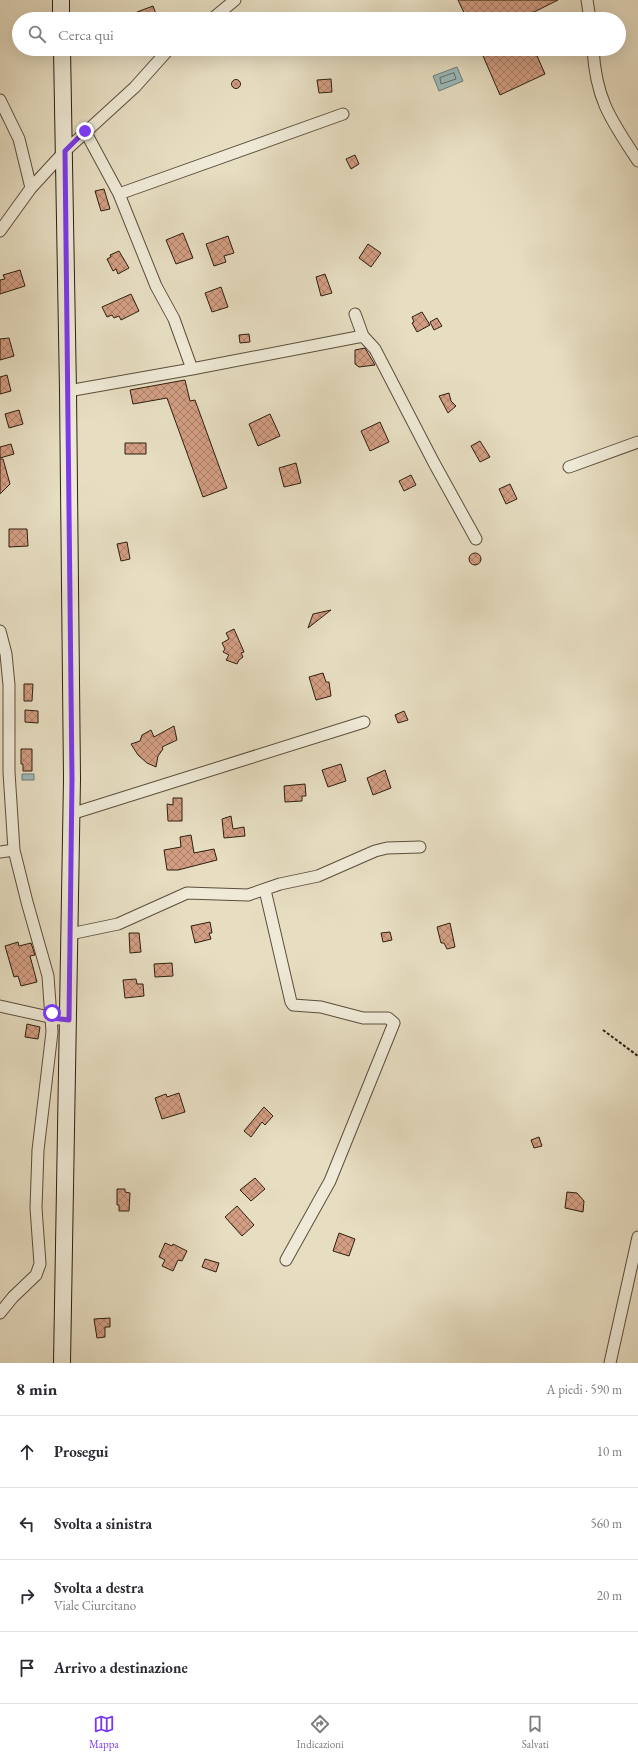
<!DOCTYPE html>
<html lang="it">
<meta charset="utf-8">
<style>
:root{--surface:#fff;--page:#f2f2f3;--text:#2b2b33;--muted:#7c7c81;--line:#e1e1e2;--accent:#7c3aed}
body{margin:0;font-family:"EB Garamond",serif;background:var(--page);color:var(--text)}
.stop{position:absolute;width:12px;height:12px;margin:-9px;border:3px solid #7c3aed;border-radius:50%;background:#fff}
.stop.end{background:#7c3aed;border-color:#fff;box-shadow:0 1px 4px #0008}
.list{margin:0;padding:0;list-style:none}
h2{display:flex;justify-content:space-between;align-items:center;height:52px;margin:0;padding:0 16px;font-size:17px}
h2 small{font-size:13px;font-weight:400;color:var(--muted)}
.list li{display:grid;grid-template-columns:26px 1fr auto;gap:12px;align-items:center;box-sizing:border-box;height:72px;padding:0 16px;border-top:1px solid var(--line)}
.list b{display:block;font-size:15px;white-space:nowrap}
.list p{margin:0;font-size:13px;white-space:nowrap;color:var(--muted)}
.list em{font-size:13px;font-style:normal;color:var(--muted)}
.icon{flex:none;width:22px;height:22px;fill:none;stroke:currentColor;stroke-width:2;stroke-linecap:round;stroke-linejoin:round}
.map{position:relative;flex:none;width:638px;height:1363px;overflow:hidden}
.search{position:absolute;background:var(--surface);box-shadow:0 4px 16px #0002;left:12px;right:12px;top:12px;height:44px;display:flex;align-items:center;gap:10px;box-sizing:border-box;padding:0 14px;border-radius:22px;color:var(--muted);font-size:15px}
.sheet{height:340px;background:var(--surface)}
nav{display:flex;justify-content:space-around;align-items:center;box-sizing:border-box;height:56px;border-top:1px solid var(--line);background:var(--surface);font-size:11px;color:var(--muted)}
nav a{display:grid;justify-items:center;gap:2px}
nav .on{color:var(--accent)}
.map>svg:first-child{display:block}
.water{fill:#9ababc;stroke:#6f7c77}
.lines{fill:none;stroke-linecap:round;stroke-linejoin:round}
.shore{stroke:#646c66;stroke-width:1}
.building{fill:url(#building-cross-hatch);stroke:#2e1e0f}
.street-casing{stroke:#5c4e3c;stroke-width:13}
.secondary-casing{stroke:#2e1e0f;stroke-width:18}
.path{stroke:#2e1e0f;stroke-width:2;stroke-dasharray:3 2;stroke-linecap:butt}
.street{stroke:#efead7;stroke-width:11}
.secondary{stroke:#efead7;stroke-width:16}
.route{stroke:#7c3aed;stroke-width:5}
</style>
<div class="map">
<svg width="638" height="1363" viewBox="0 0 638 1363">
<defs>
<pattern id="building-cross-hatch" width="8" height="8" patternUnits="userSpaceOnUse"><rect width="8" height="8" fill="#d39e83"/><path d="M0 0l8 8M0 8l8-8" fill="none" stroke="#ac806a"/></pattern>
</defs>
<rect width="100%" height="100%" fill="#e7dec2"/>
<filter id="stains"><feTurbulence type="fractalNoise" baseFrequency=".005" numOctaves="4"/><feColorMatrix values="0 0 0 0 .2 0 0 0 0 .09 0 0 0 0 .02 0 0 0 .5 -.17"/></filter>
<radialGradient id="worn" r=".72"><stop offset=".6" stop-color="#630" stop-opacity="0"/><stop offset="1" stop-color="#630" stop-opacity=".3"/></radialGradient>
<path class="water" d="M457,67L463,81L439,91L433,76Z
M22,774H34V780H22Z"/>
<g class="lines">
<path class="shore" d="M454,73L456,79L441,84L440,78Z"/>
</g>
<path class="building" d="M458,0H558L520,19H467Z
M153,6L156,14L140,19L137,12Z
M480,49H534L545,74L500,95Z
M331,79L332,92L319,93L317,80Z
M231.5 84a4.5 4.5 0 1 1 9 0a4.5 4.5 0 1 1-9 0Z
M355,155L359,164L351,169L346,159Z
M104,189L110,209L101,211L95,191Z
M183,233L193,258L176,264L166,240Z
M228,236L234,253L224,256L226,262L214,266L206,244Z
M368,244L381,253L371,267L359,258Z
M119,251L129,268L118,274L116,269L113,271L107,259L111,257L110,255Z
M20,270L25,286L0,294V280L5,279L3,275Z
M325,274L332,293L321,296L316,277Z
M221,287L228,307L212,312L205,293Z
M131,294L139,311L121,320L119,316L114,318L112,315L107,317L102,307Z
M422,312L430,325L417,332L412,323L414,322L412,317Z
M437,318L442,326L434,330L430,322Z
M249,334L250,342L240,343L239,335Z
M9,338L14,356L0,360V339Z
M365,348L375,365L359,367L355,364V350Z
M7,375L11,391L0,394V377Z
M185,380L190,401L195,400L227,488L203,497L167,398L133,404L130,390Z
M449,393L451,401L456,406L448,413L439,396Z
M19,410L23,424L9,428L5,414Z
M270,414L280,436L258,446L249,424Z
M380,422L389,442L370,451L361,431Z
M480,441L490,457L480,462L471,446Z
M125,443H146V454H125Z
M11,444L14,454L0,458V447Z
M0,459H3L10,484L0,494Z
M296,463L301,483L284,487L279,468Z
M411,475L416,485L404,491L399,481Z
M510,484L517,499L506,504L499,489Z
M9,529H27L28,546L9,547Z
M127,542L130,559L121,561L117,544Z
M469 559a6 6 0 1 1 12 0a6 6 0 1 1-12 0Z
M331,610L308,628L313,614Z
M234,629L244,652L241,653L243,657L239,660L237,664L226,660L229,655L223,652L225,649L222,643L229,639L226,633Z
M323,673L326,682H329L331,696L316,700L309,677Z
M24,684H33L32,701H24Z
M25,710L38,711V723L25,722Z
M404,711L408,720L398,723L395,715Z
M174,726L177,740L162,747L163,749L158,756L156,767L147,763L138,755L131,744L140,741L142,735L151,730L154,737Z
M21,749H32V771H23V764H21Z
M341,764L346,781L328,787L322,770Z
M385,770L391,788L373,795L367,778Z
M305,784L306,796H302V801L285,802L284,786Z
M173,798H182V821H168L167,804L173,805Z
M231,816L233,829L244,827L245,836L224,838L222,819Z
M191,835L194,853L214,849L217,860L178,870H167L164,850L181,847L180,837Z
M210,922L212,933H209L211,939L195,943L191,926Z
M450,923L455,947L447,949L444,943H441L437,927Z
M390,932L392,940L383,942L381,933Z
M129,933H139L141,952L130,953Z
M18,942L19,946L31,943L35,955L30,956L37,982L21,986L18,976L14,977L5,946Z
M172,963L173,976L155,977L154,964Z
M136,979L137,984H143L144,996L125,998L123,980Z
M27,1024L40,1027L38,1039L25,1037Z
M179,1093L185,1112L162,1119L155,1098L166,1094L167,1097Z
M264,1107L273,1116L265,1125L262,1122L251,1137L244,1131Z
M539,1137L542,1146L534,1148L531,1140Z
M255,1178L265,1189L251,1201L240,1190Z
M117,1189H125V1192L130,1193L129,1211H119V1205H117Z
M567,1192L577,1193L584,1201L583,1212L565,1208Z
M237,1206L254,1225L242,1236L225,1217Z
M339,1233L355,1239L349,1256L333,1251Z
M165,1243L172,1246L173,1244L187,1251L182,1261L178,1260L173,1271L162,1266L165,1260L159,1257Z
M205,1259L219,1263L216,1272L202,1267Z
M110,1318V1327H105V1337L97,1338L94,1319Z"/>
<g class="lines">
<defs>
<path id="street" d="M587,0L590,19
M212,19L235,0
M593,49C596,100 611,120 638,161
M0,100L19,139L31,188
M85,131L119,194L343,114
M0,231L31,188L65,151L135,87L169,49
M355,314L363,336
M192,369L363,336L375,349L434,463L476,539
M68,391L192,369L174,319L156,286L119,194
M569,467L638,442
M0,631L6,654L9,685V772L14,850L27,902L48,976L52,1032L38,1150L36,1208L40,1264L36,1275L13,1297L0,1313
M71,814L364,722
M0,852L14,850
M265,890L291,1002L293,1005L321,1007L363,1018H388L394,1023L330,1181L286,1260
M70,934L118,924L187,893L248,895L280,884L318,876L375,851L387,848L420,847
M0,1006L58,1019
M610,1363L638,1237"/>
<path id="secondary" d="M61,0V19
M62,49L68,391L72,779L62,1363"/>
</defs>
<use href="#street" class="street-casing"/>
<use href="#secondary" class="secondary-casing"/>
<path class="path" d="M603,1030L638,1056"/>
<use href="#street" class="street"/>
<use href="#secondary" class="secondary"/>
</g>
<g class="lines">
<path class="route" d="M52,1013V1018L69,1020L72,779L65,151L85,131"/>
</g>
<rect width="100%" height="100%" filter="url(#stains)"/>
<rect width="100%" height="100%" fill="url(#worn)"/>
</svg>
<div class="stop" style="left:52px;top:1013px"></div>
<div class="stop end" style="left:85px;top:131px"></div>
<div class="search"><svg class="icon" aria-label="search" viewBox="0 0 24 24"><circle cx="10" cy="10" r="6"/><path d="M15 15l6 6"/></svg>Cerca qui</div>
</div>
<section class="sheet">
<h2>8 min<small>A piedi · 590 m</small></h2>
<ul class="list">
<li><svg class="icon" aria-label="ahead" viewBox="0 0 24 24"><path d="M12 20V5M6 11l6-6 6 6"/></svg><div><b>Prosegui</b></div><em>10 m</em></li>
<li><svg class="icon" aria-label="left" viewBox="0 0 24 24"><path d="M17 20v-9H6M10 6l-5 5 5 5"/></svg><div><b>Svolta a sinistra</b></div><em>560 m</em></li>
<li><svg class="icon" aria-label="right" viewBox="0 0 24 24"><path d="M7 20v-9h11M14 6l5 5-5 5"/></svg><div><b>Svolta a destra</b><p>Viale Ciurcitano</p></div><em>20 m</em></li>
<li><svg class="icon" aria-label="arrive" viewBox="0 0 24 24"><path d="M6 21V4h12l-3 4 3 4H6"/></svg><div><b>Arrivo a destinazione</b></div></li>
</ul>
</section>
<nav>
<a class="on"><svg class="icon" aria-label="map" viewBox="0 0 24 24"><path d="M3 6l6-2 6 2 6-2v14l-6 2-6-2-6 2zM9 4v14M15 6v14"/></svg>Mappa</a>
<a><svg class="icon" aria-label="directions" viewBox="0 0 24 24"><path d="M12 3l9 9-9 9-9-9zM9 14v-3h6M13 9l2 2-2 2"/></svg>Indicazioni</a>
<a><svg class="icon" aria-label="saved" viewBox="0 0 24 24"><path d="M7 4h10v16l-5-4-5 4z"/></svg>Salvati</a>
</nav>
